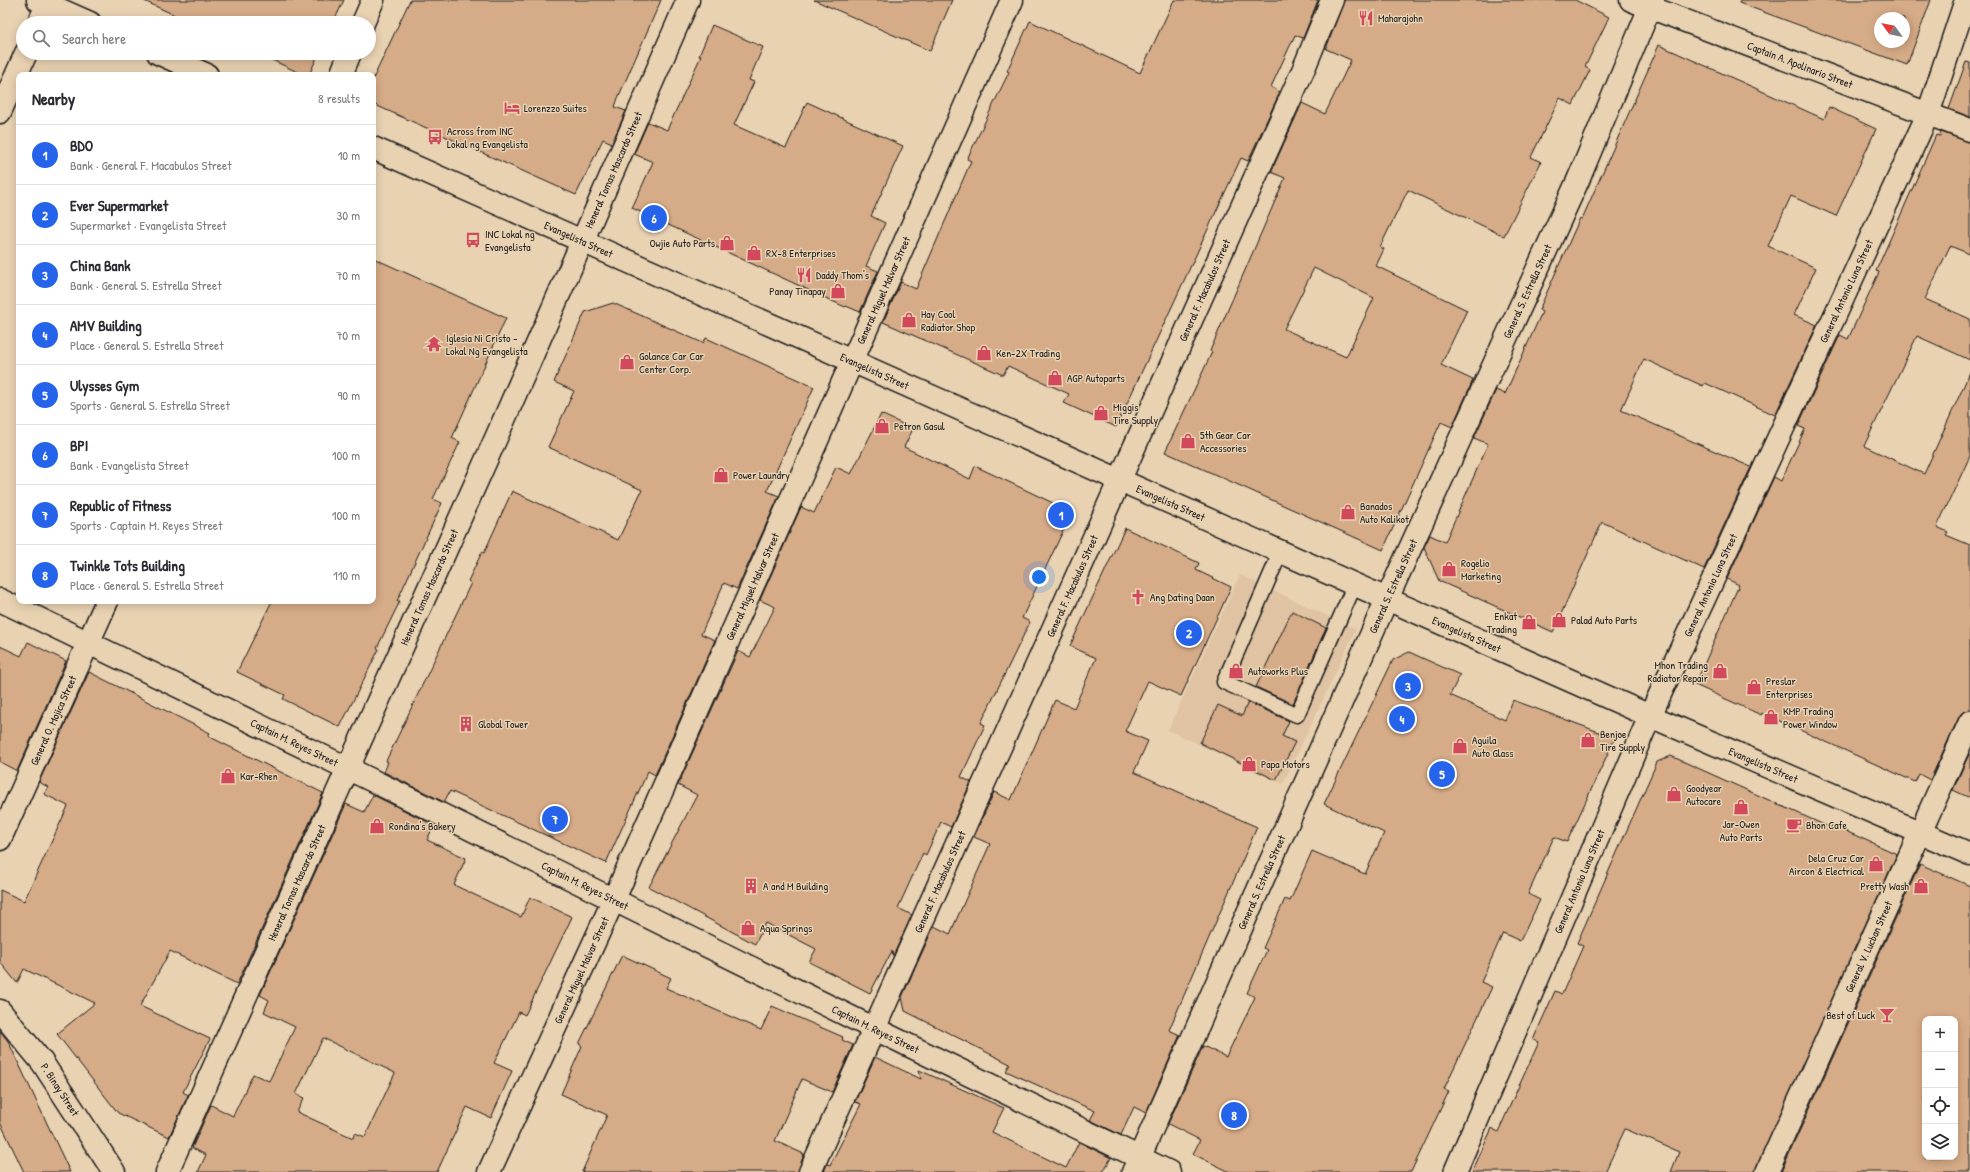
<!DOCTYPE html>
<meta charset="utf-8">
<style>
:root{--surface:#fff;--page:#f7f7f7;--text:#2b2b33;--muted:#7c7c81;--line:#e1e1e2;--accent:#2563eb}
body{margin:0;font-family:"Patrick Hand",sans-serif;background:var(--page);color:var(--text)}
.controls{position:absolute;right:12px;bottom:12px;display:grid;overflow:hidden;border-radius:8px;box-shadow:0 2px 10px #0003}
.controls button{width:36px;height:36px;display:grid;place-items:center;padding:0;border:0;border-bottom:1px solid var(--line);background:var(--surface);color:var(--text);font:20px sans-serif}
.compass{position:absolute;left:1874px;top:12px;width:36px;height:36px;border-radius:50%;background:var(--surface);box-shadow:0 2px 10px #0003;rotate:303deg}
.you{position:absolute;left:1039px;top:577px;width:14px;height:14px;margin:-10px;border:3px solid #fff;border-radius:50%;background:#1a73e8;box-shadow:0 0 0 6px #1a73e833}
.badge{display:grid;place-items:center;width:26px;height:26px;border-radius:50%;background:var(--accent);color:#fff;font-size:13px;font-weight:700}
.pin{position:absolute;translate:-50% -50%;border:2px solid #fff;box-shadow:0 1px 4px #0006}
.list{margin:0;padding:0;list-style:none}
h2{display:flex;justify-content:space-between;align-items:center;height:52px;margin:0;padding:0 16px;font-size:17px}
h2 small{font-size:13px;font-weight:400;color:var(--muted)}
.list li{display:grid;grid-template-columns:26px 1fr auto;gap:12px;align-items:center;box-sizing:border-box;height:60px;padding:0 16px;border-top:1px solid var(--line)}
.list b{display:block;font-size:15px;white-space:nowrap}
.list p{margin:0;font-size:13px;white-space:nowrap;color:var(--muted)}
.list em{font-size:13px;font-style:normal;color:var(--muted)}
.icon{flex:none;width:22px;height:22px;fill:none;stroke:currentColor;stroke-width:2;stroke-linecap:round;stroke-linejoin:round}
.map{position:relative;flex:none;width:1970px;height:1172px;overflow:hidden}
.search{position:absolute;background:var(--surface);box-shadow:0 2px 10px #0003;left:16px;top:16px;width:360px;height:44px;display:flex;align-items:center;gap:10px;box-sizing:border-box;padding:0 14px;border-radius:22px;color:var(--muted);font-size:15px}
.panel{position:absolute;background:var(--surface);box-shadow:0 2px 10px #0003;left:16px;top:72px;width:360px;height:532px;border-radius:8px}
.map>svg:first-child{display:block}
.built{fill:#dfc3a2}
.building{fill:#d6ab87;stroke:#1c1c1c;fill-rule:evenodd}
.lines{fill:none;stroke-linecap:round;stroke-linejoin:round}
.lane-casing{stroke:#1c1c1c;stroke-width:17}
.street-casing{stroke:#1c1c1c;stroke-width:25}
.secondary-casing{stroke:#1c1c1c;stroke-width:25}
.lane{stroke:#e9d2b2;stroke-width:14}
.street{stroke:#e9d2b2;stroke-width:22}
.secondary{stroke:#e9d2b2;stroke-width:22}
.labels{text-anchor:middle;dominant-baseline:central;stroke-width:3;stroke-linejoin:round;paint-order:stroke}
.poi-label{font-size:11px;fill:#1c1c1c;stroke:#e9d2b2;text-anchor:start}
.street-label{font-size:11px;fill:#1c1c1c;stroke:#e9d2b2}
</style>
<div class="map">
<svg width="1970" height="1172" viewBox="0 0 1970 1172">
<rect width="100%" height="100%" fill="#e9d2b2"/>
<filter id="ink" filterUnits="userSpaceOnUse"><feTurbulence type="fractalNoise" baseFrequency=".025" numOctaves="2"/><feDisplacementMap in="SourceGraphic" scale="8" xChannelSelector="R" yChannelSelector="G"/><feConvolveMatrix kernelMatrix="1 2 1 2 8 2 1 2 1" color-interpolation-filters="sRGB"/></filter>
<g filter="url(#ink)">
<path class="built" d="M1240,575L1356,629L1283,784L1168,730Z"/>
<path class="building" d="M142,0H344L333,23H192Z
M410,0H661L618,98L615,107L626,111L612,143L603,139L576,195L373,104V79Z
M814,0H952L930,51Z
M1174,0H1318L1303,38L1295,35L1271,87L1280,92L1248,161L1241,158L1116,427L1064,403L1069,394L1008,366L1003,375L883,322L901,282L916,289L971,161L967,159L1009,72L1007,71L1030,21L1140,73Z
M1344,0H1575L1609,17L1585,67L1590,70L1573,105L1560,98L1531,157L1541,162L1504,236L1408,190L1380,247L1384,249L1376,266L1467,310L1441,365L1473,380L1452,427L1441,422L1383,550L1165,452L1212,352L1210,351L1285,178L1271,172L1302,103L1325,114L1351,60L1326,49ZM1314,268L1374,298L1346,357L1284,329Z
M1740,0H1931L1907,65L1739,3ZM1880,18H1904V42H1880Z
M712,25L763,47L749,80L754,82L734,125L786,148L807,102L903,146L871,216L885,223L866,266L878,271L860,312L846,306L845,307L632,208L653,162L634,154L648,122L667,130L701,56H699Z
M1659,45L1824,119L1829,107L1876,129L1836,216L1791,196L1768,246L1816,268L1794,315L1817,325L1775,415L1705,383L1703,386L1644,359L1621,410L1751,467L1704,569L1602,522L1553,632L1439,581L1424,547L1430,535L1445,542L1488,444L1474,438L1496,390L1505,394L1542,312L1539,310L1580,218L1582,219Z
M257,53H319L309,75H304Z
M1966,62L1970,63V117L1949,109Z
M1941,132L1970,142V254L1950,246L1925,299L1970,319V360L1917,336L1864,446L1924,474L1970,372V456L1937,527L1948,532L1946,535L1970,545V710L1963,712L1959,717L1930,780L1919,774L1915,782L1802,731L1762,713L1761,715L1695,685L1739,585L1727,579L1774,477L1781,481L1805,429L1798,426L1840,335L1848,339L1879,272L1876,271L1936,135L1940,136Z
M373,258L506,318L452,438L460,442L433,499L442,503L397,601H400L377,648L379,649L340,727L283,699L285,695L237,672L272,601H373Z
M613,303L703,343L706,338L814,387L767,491L779,496L737,589L724,583L701,634L715,640L655,775L648,771L606,863L450,791L444,802L384,772L388,762L386,761L471,583L468,581L482,552L484,553L512,491L618,540L642,490L548,447L574,391L554,382L585,312Z
M881,414L913,429L904,447L970,479L975,466L1072,512L1022,618L1030,622L981,723L985,725L961,777L971,782L951,827L941,822L926,855L923,853L898,908L912,915L893,956L892,951L870,993L809,962L816,949L766,923L755,944L649,887L697,795L678,785L738,651L750,657L775,607L760,600L801,507L814,513L836,467L851,474Z
M1125,528L1199,563L1196,570L1231,587L1181,696L1148,681L1125,731L1148,741L1134,772L1257,827L1169,1030L1180,1035L1146,1113L1134,1107L1121,1135L1090,1120L1095,1111L1006,1071L1010,1064L905,1011L902,997L934,926L950,934L990,844L974,837L994,792L1011,800L1055,700L1074,708L1096,658L1070,646Z
M1292,611L1326,628L1293,704L1256,687Z
M28,642L66,661L17,771L0,762V646L21,656Z
M1409,652L1460,675L1450,695L1505,720L1513,700L1615,738L1567,842L1554,837L1528,894L1540,900L1520,941L1503,933L1481,982L1492,987L1444,1089L1449,1091L1411,1172H1230L1193,1154L1200,1140L1168,1124L1203,1046L1226,1057L1255,997L1247,993L1267,950L1263,948L1285,899L1290,901L1312,851L1365,874L1384,833L1324,804L1393,660Z
M89,672L210,733L208,736L323,793L237,984L170,951L140,1006L210,1039L183,1092L188,1095L169,1137L118,1113L57,1034L95,1003L24,969L17,983L0,962V890L24,901L68,806L44,794L48,787L39,782Z
M1248,702L1289,721L1282,736L1295,742L1276,780L1200,743L1218,705L1242,716Z
M1970,752V798L1953,790Z
M1671,756L1831,828L1832,825L1897,854L1755,1172H1671L1679,1152L1625,1129L1605,1172H1472L1492,1128L1498,1132L1539,1042L1533,1040L1555,991L1562,994L1583,946L1577,943L1657,762Z
M373,795L434,825L427,840L466,858L454,885L521,917L530,897L572,917L525,1015L519,1012L494,1063L512,1071L491,1118L467,1107L437,1172H198L206,1155L192,1148L211,1105L233,1116L253,1074L269,1081L295,1027L264,1012L269,1000L260,995L346,804L364,812ZM323,1038L395,1073L365,1137L355,1133L353,1138L297,1112L304,1098L296,1094Z
M1920,864L1970,886V1172H1781ZM1925,1019H1955V1157H1925Z
M622,955L671,978L666,988L761,1030L772,1006L843,1037L842,1040L853,1045L832,1092L802,1079L775,1141L804,1154L798,1172H582L607,1115L561,1094L582,1046L579,1044Z
M0,1031L8,1041L70,1172H24L0,1122Z
M875,1057L921,1079L919,1070L1004,1108L992,1132L1066,1168L1079,1142L1111,1158L1103,1172H824L827,1164L830,1165L861,1104L855,1102Z"/>
<g class="lines">
<defs>
<path id="lane" d="M1281,551L1224,682L1297,715L1355,584"/>
<g id="street">
<path d="M39,23L49,0"/>
<path d="M363,23L373,0"/>
<path d="M341,75L350,53"/>
<path d="M0,112L26,53"/>
<path id="s1" d="M0,839L107,601"/>
<path id="s2" d="M0,1011L42,1062L114,1172"/>
<path id="s3" d="M167,1172L496,438L688,0"/>
<path id="s4" d="M489,1172L614,899L1012,0"/>
<path id="s5" d="M810,1172L1304,68L1332,0"/>
<path id="s6" d="M1133,1172L1387,599L1579,178L1653,0"/>
<path id="s7" d="M1455,1172L1650,716L1928,114L1966,0"/>
<path id="s8" d="M1767,1172L1970,722"/>
</g>
<g id="secondary">
<path d="M38,0L90,23"/>
<path id="s9" d="M1631,0L1970,130"/>
<path d="M158,53L207,75"/>
<path id="s10" d="M373,148L1650,716L1970,854"/>
<path id="s11" d="M0,600L347,768L875,1029L1169,1172"/>
</g>
</defs>
<use href="#lane" class="lane-casing"/>
<use href="#street" class="street-casing"/>
<use href="#secondary" class="secondary-casing"/>
<use href="#lane" class="lane"/>
<use href="#street" class="street"/>
<use href="#secondary" class="secondary"/>
</g>
</g>
<defs>
<symbol id="restaurant-bare" viewBox="-9 -9 18 18"><path d="M-5-6h1v4h1v-4h1v4h1v-4h1v5L-1.5 .5V6h-2V.5L-5-1ZM5-6V6H3V1.5H1.5Q1.5-4 5-6Z" fill="#d1495b" stroke="#e9d2b2" stroke-width="2.5" paint-order="stroke"/></symbol>
<symbol id="hotel-bare" viewBox="-9 -9 18 18"><path d="M-6-4.5h1.5V1H6V5H4.5V3h-9V5H-6ZM-4 0a1.8 1.8 0 1 1 3.6 0ZM.5 0V-2.5h3Q6-2.5 6 0Z" fill="#d1495b" stroke="#e9d2b2" stroke-width="2.5" paint-order="stroke"/></symbol>
<symbol id="bus-bare" viewBox="-9 -9 18 18"><path d="M-5-6H5V4H4V6H2V4H-2V6H-4V4H-5ZM-3.5-4V0h7V-4ZM-3.5 1.2v1.5H-2V1.2ZM2 1.2v1.5H3.5V1.2Z" fill="#d1495b" stroke="#e9d2b2" stroke-width="2.5" paint-order="stroke"/></symbol>
<symbol id="shop-bare" viewBox="-9 -9 18 18"><path d="M-5-2.5h2.3a2.7 3.5 0 0 1 5.4 0H5L5.5 6h-11ZM-1.5-2.5h3a1.5 2.3 0 0 0-3 0Z" fill="#d1495b" stroke="#e9d2b2" stroke-width="2.5" paint-order="stroke"/></symbol>
<symbol id="temple-bare" viewBox="-9 -9 18 18"><path d="M0-6L5-2H3V0L6.5 2.5H4V6H1.5V3h-3V6H-4V2.5H-6.5L-3 0V-2H-5Z" fill="#d1495b" stroke="#e9d2b2" stroke-width="2.5" paint-order="stroke"/></symbol>
<symbol id="church-bare" viewBox="-9 -9 18 18"><path d="M-1.2-6h2.4v3.5h3.3v2.4h-3.3V6h-2.4V-.1h-3.3v-2.4h3.3Z" fill="#d1495b" stroke="#e9d2b2" stroke-width="2.5" paint-order="stroke"/></symbol>
<symbol id="building-bare" viewBox="-9 -9 18 18"><path d="M-4-6H4V6H1V3H-1V6H-4ZM-2.5-4.3h1.7v1.8h-1.7ZM.8-4.3h1.7v1.8H.8ZM-2.5-1h1.7V.8h-1.7ZM.8-1h1.7V.8H.8Z" fill="#d1495b" stroke="#e9d2b2" stroke-width="2.5" paint-order="stroke"/></symbol>
<symbol id="cafe-bare" viewBox="-9 -9 18 18"><path d="M-5.5-4.5H6V0H3Q3 3.5 0 3.5H-2.5Q-5.5 3.5-5.5 0ZM3-3.2v2h1.7v-2ZM-6 4.5H4V6H-6Z" fill="#d1495b" stroke="#e9d2b2" stroke-width="2.5" paint-order="stroke"/></symbol>
<symbol id="bar-bare" viewBox="-9 -9 18 18"><path d="M-6-5H6L.8 .8V4.5H3.5V6h-7V4.5H-.8V.8Z" fill="#d1495b" stroke="#e9d2b2" stroke-width="2.5" paint-order="stroke"/></symbol>
</defs>
<g fill-rule="evenodd">
<use href="#restaurant-bare" x="1355" y="7" width="22" height="22"/>
<use href="#hotel-bare" x="501" y="97" width="22" height="22"/>
<use href="#bus-bare" x="424" y="126" width="22" height="22"/>
<use href="#bus-bare" x="462" y="229" width="22" height="22"/>
<use href="#shop-bare" x="716" y="232" width="22" height="22"/>
<use href="#shop-bare" x="743" y="242" width="22" height="22"/>
<use href="#restaurant-bare" x="793" y="264" width="22" height="22"/>
<use href="#shop-bare" x="827" y="280" width="22" height="22"/>
<use href="#shop-bare" x="898" y="309" width="22" height="22"/>
<use href="#temple-bare" x="423" y="333" width="22" height="22"/>
<use href="#shop-bare" x="973" y="342" width="22" height="22"/>
<use href="#shop-bare" x="616" y="351" width="22" height="22"/>
<use href="#shop-bare" x="1044" y="367" width="22" height="22"/>
<use href="#shop-bare" x="1090" y="402" width="22" height="22"/>
<use href="#shop-bare" x="871" y="415" width="22" height="22"/>
<use href="#shop-bare" x="1177" y="430" width="22" height="22"/>
<use href="#shop-bare" x="710" y="464" width="22" height="22"/>
<use href="#shop-bare" x="1337" y="501" width="22" height="22"/>
<use href="#shop-bare" x="1438" y="558" width="22" height="22"/>
<use href="#church-bare" x="1127" y="586" width="22" height="22"/>
<use href="#shop-bare" x="1548" y="609" width="22" height="22"/>
<use href="#shop-bare" x="1518" y="611" width="22" height="22"/>
<use href="#shop-bare" x="1225" y="660" width="22" height="22"/>
<use href="#shop-bare" x="1709" y="660" width="22" height="22"/>
<use href="#shop-bare" x="1743" y="676" width="22" height="22"/>
<use href="#shop-bare" x="1760" y="706" width="22" height="22"/>
<use href="#building-bare" x="455" y="713" width="22" height="22"/>
<use href="#shop-bare" x="1577" y="729" width="22" height="22"/>
<use href="#shop-bare" x="1449" y="735" width="22" height="22"/>
<use href="#shop-bare" x="1238" y="753" width="22" height="22"/>
<use href="#shop-bare" x="217" y="765" width="22" height="22"/>
<use href="#shop-bare" x="1663" y="783" width="22" height="22"/>
<use href="#shop-bare" x="1730" y="796" width="22" height="22"/>
<use href="#cafe-bare" x="1783" y="814" width="22" height="22"/>
<use href="#shop-bare" x="366" y="815" width="22" height="22"/>
<use href="#shop-bare" x="1865" y="853" width="22" height="22"/>
<use href="#building-bare" x="740" y="875" width="22" height="22"/>
<use href="#shop-bare" x="1910" y="875" width="22" height="22"/>
<use href="#shop-bare" x="737" y="917" width="22" height="22"/>
<use href="#bar-bare" x="1876" y="1004" width="22" height="22"/>
</g>
<g class="labels">
<g class="poi-label">
<text x="1378" y="18">Maharajohn</text>
<text x="524" y="108">Lorenzzo Suites</text>
<text x="447" y="131">Across from INC<tspan x="447" dy="13">Lokal ng Evangelista</tspan></text>
<text x="485" y="234">INC Lokal ng<tspan x="485" dy="13">Evangelista</tspan></text>
<text x="715" y="243" text-anchor="end">Owjie Auto Parts</text>
<text x="766" y="253">RX-8 Enterprises</text>
<text x="816" y="275">Daddy Thom's</text>
<text x="826" y="291" text-anchor="end">Panay Tinapay</text>
<text x="921" y="314">Hay Cool<tspan x="921" dy="13">Radiator Shop</tspan></text>
<text x="446" y="338">Iglesia Ni Cristo -<tspan x="446" dy="13">Lokal Ng Evangelista</tspan></text>
<text x="996" y="353">Ken-2X Trading</text>
<text x="639" y="356">Golance Car Car<tspan x="639" dy="13">Center Corp.</tspan></text>
<text x="1067" y="378">AGP Autoparts</text>
<text x="1113" y="407">Miggis<tspan x="1113" dy="13">Tire Supply</tspan></text>
<text x="894" y="426">Petron Gasul</text>
<text x="1200" y="435">5th Gear Car<tspan x="1200" dy="13">Accessories</tspan></text>
<text x="733" y="475">Power Laundry</text>
<text x="1360" y="506">Banados<tspan x="1360" dy="13">Auto Kalikot</tspan></text>
<text x="1461" y="563">Rogelio<tspan x="1461" dy="13">Marketing</tspan></text>
<text x="1150" y="597">Ang Dating Daan</text>
<text x="1517" y="616" text-anchor="end">Enkat<tspan x="1517" dy="13">Trading</tspan></text>
<text x="1571" y="620">Palad Auto Parts</text>
<text x="1708" y="665" text-anchor="end">Mhon Trading<tspan x="1708" dy="13">Radiator Repair</tspan></text>
<text x="1248" y="671">Autoworks Plus</text>
<text x="1766" y="681">Preslar<tspan x="1766" dy="13">Enterprises</tspan></text>
<text x="1783" y="711">KMP Trading<tspan x="1783" dy="13">Power Window</tspan></text>
<text x="478" y="724">Global Tower</text>
<text x="1600" y="734">Benjoe<tspan x="1600" dy="13">Tire Supply</tspan></text>
<text x="1472" y="740">Aguila<tspan x="1472" dy="13">Auto Glass</tspan></text>
<text x="1261" y="764">Papa Motors</text>
<text x="240" y="776">Kar-Rhen</text>
<text x="1686" y="788">Goodyear<tspan x="1686" dy="13">Autocare</tspan></text>
<text x="1741" y="824" text-anchor="middle">Jar-Owen<tspan x="1741" dy="13">Auto Parts</tspan></text>
<text x="1806" y="825">Bhon Cafe</text>
<text x="389" y="826">Rondina's Bakery</text>
<text x="1864" y="858" text-anchor="end">Dela Cruz Car<tspan x="1864" dy="13">Aircon &amp; Electrical</tspan></text>
<text x="763" y="886">A and M Building</text>
<text x="1909" y="886" text-anchor="end">Pretty Wash</text>
<text x="760" y="928">Aqua Springs</text>
<text x="1875" y="1015" text-anchor="end">Best of Luck</text>
</g>
<g class="street-label">
<text stroke="none"><textPath href="#s9" startOffset="181">Captain A. Apolinario Street</textPath></text>
<text stroke="none"><textPath href="#s3" startOffset="1097">Heneral Tomas Mascardo Street</textPath></text>
<text stroke="none"><textPath href="#s10" startOffset="225">Evangelista Street</textPath></text>
<text stroke="none"><textPath href="#s4" startOffset="966">General Miguel Malvar Street</textPath></text>
<text stroke="none"><textPath href="#s5" startOffset="966">General F. Macabulos Street</textPath></text>
<text stroke="none"><textPath href="#s6" startOffset="965">General S. Estrella Street</textPath></text>
<text stroke="none"><textPath href="#s7" startOffset="964">General Antonio Luna Street</textPath></text>
<text stroke="none"><textPath href="#s10" startOffset="549">Evangelista Street</textPath></text>
<text stroke="none"><textPath href="#s10" startOffset="873">Evangelista Street</textPath></text>
<text stroke="none"><textPath href="#s3" startOffset="641">Heneral Tomas Mascardo Street</textPath></text>
<text stroke="none"><textPath href="#s6" startOffset="641">General S. Estrella Street</textPath></text>
<text stroke="none"><textPath href="#s7" startOffset="640">General Antonio Luna Street</textPath></text>
<text stroke="none"><textPath href="#s4" startOffset="642">General Miguel Malvar Street</textPath></text>
<text stroke="none"><textPath href="#s5" startOffset="642">General F. Macabulos Street</textPath></text>
<text stroke="none"><textPath href="#s10" startOffset="1197">Evangelista Street</textPath></text>
<text stroke="none"><textPath href="#s1" startOffset="130">General O. Mojica Street</textPath></text>
<text stroke="none"><textPath href="#s11" startOffset="327">Captain M. Reyes Street</textPath></text>
<text stroke="none"><textPath href="#s10" startOffset="1521">Evangelista Street</textPath></text>
<text stroke="none"><textPath href="#s3" startOffset="317">Heneral Tomas Mascardo Street</textPath></text>
<text stroke="none"><textPath href="#s5" startOffset="318">General F. Macabulos Street</textPath></text>
<text stroke="none"><textPath href="#s6" startOffset="317">General S. Estrella Street</textPath></text>
<text stroke="none"><textPath href="#s7" startOffset="316">General Antonio Luna Street</textPath></text>
<text stroke="none"><textPath href="#s11" startOffset="651">Captain M. Reyes Street</textPath></text>
<text stroke="none"><textPath href="#s8" startOffset="247">General V. Lucban Street</textPath></text>
<text stroke="none"><textPath href="#s4" startOffset="222">General Miguel Malvar Street</textPath></text>
<text stroke="none"><textPath href="#s11" startOffset="975">Captain M. Reyes Street</textPath></text>
<text stroke="none"><textPath href="#s2" startOffset="99">P. Binay Street</textPath></text>
</g>
</g>
</svg>
<div class="controls">
<button>+</button>
<button>−</button>
<button><svg class="icon" aria-label="locate" viewBox="0 0 24 24"><circle cx="12" cy="12" r="6"/><path d="M12 2v4M12 18v4M2 12h4M18 12h4"/></svg></button>
<button><svg class="icon" aria-label="layers" viewBox="0 0 24 24"><path d="M12 4l9 5-9 5-9-5zM3 14l9 5 9-5"/></svg></button>
</div>
<svg class="compass" viewBox="-18 -18 36 36"><path d="M0-13l5 13h-10z" fill="#e53935"/><path d="M0 13l5-13h-10z" fill="#7c7c81"/></svg>
<div class="you"></div>
<div class="pin badge" style="left:1061px;top:515px">1</div>
<div class="pin badge" style="left:1189px;top:633px">2</div>
<div class="pin badge" style="left:1408px;top:686px">3</div>
<div class="pin badge" style="left:1402px;top:719px">4</div>
<div class="pin badge" style="left:1442px;top:774px">5</div>
<div class="pin badge" style="left:654px;top:218px">6</div>
<div class="pin badge" style="left:555px;top:819px">7</div>
<div class="pin badge" style="left:1234px;top:1115px">8</div>
<div class="search"><svg class="icon" aria-label="search" viewBox="0 0 24 24"><circle cx="10" cy="10" r="6"/><path d="M15 15l6 6"/></svg>Search here</div>
<section class="panel">
<h2>Nearby<small>8 results</small></h2>
<ul class="list">
<li><span class="badge">1</span><div><b>BDO</b><p>Bank · General F. Macabulos Street</p></div><em>10 m</em></li>
<li><span class="badge">2</span><div><b>Ever Supermarket</b><p>Supermarket · Evangelista Street</p></div><em>30 m</em></li>
<li><span class="badge">3</span><div><b>China Bank</b><p>Bank · General S. Estrella Street</p></div><em>70 m</em></li>
<li><span class="badge">4</span><div><b>AMV Building</b><p>Place · General S. Estrella Street</p></div><em>70 m</em></li>
<li><span class="badge">5</span><div><b>Ulysses Gym</b><p>Sports · General S. Estrella Street</p></div><em>90 m</em></li>
<li><span class="badge">6</span><div><b>BPI</b><p>Bank · Evangelista Street</p></div><em>100 m</em></li>
<li><span class="badge">7</span><div><b>Republic of Fitness</b><p>Sports · Captain M. Reyes Street</p></div><em>100 m</em></li>
<li><span class="badge">8</span><div><b>Twinkle Tots Building</b><p>Place · General S. Estrella Street</p></div><em>110 m</em></li>
</ul>
</section>
</div>
